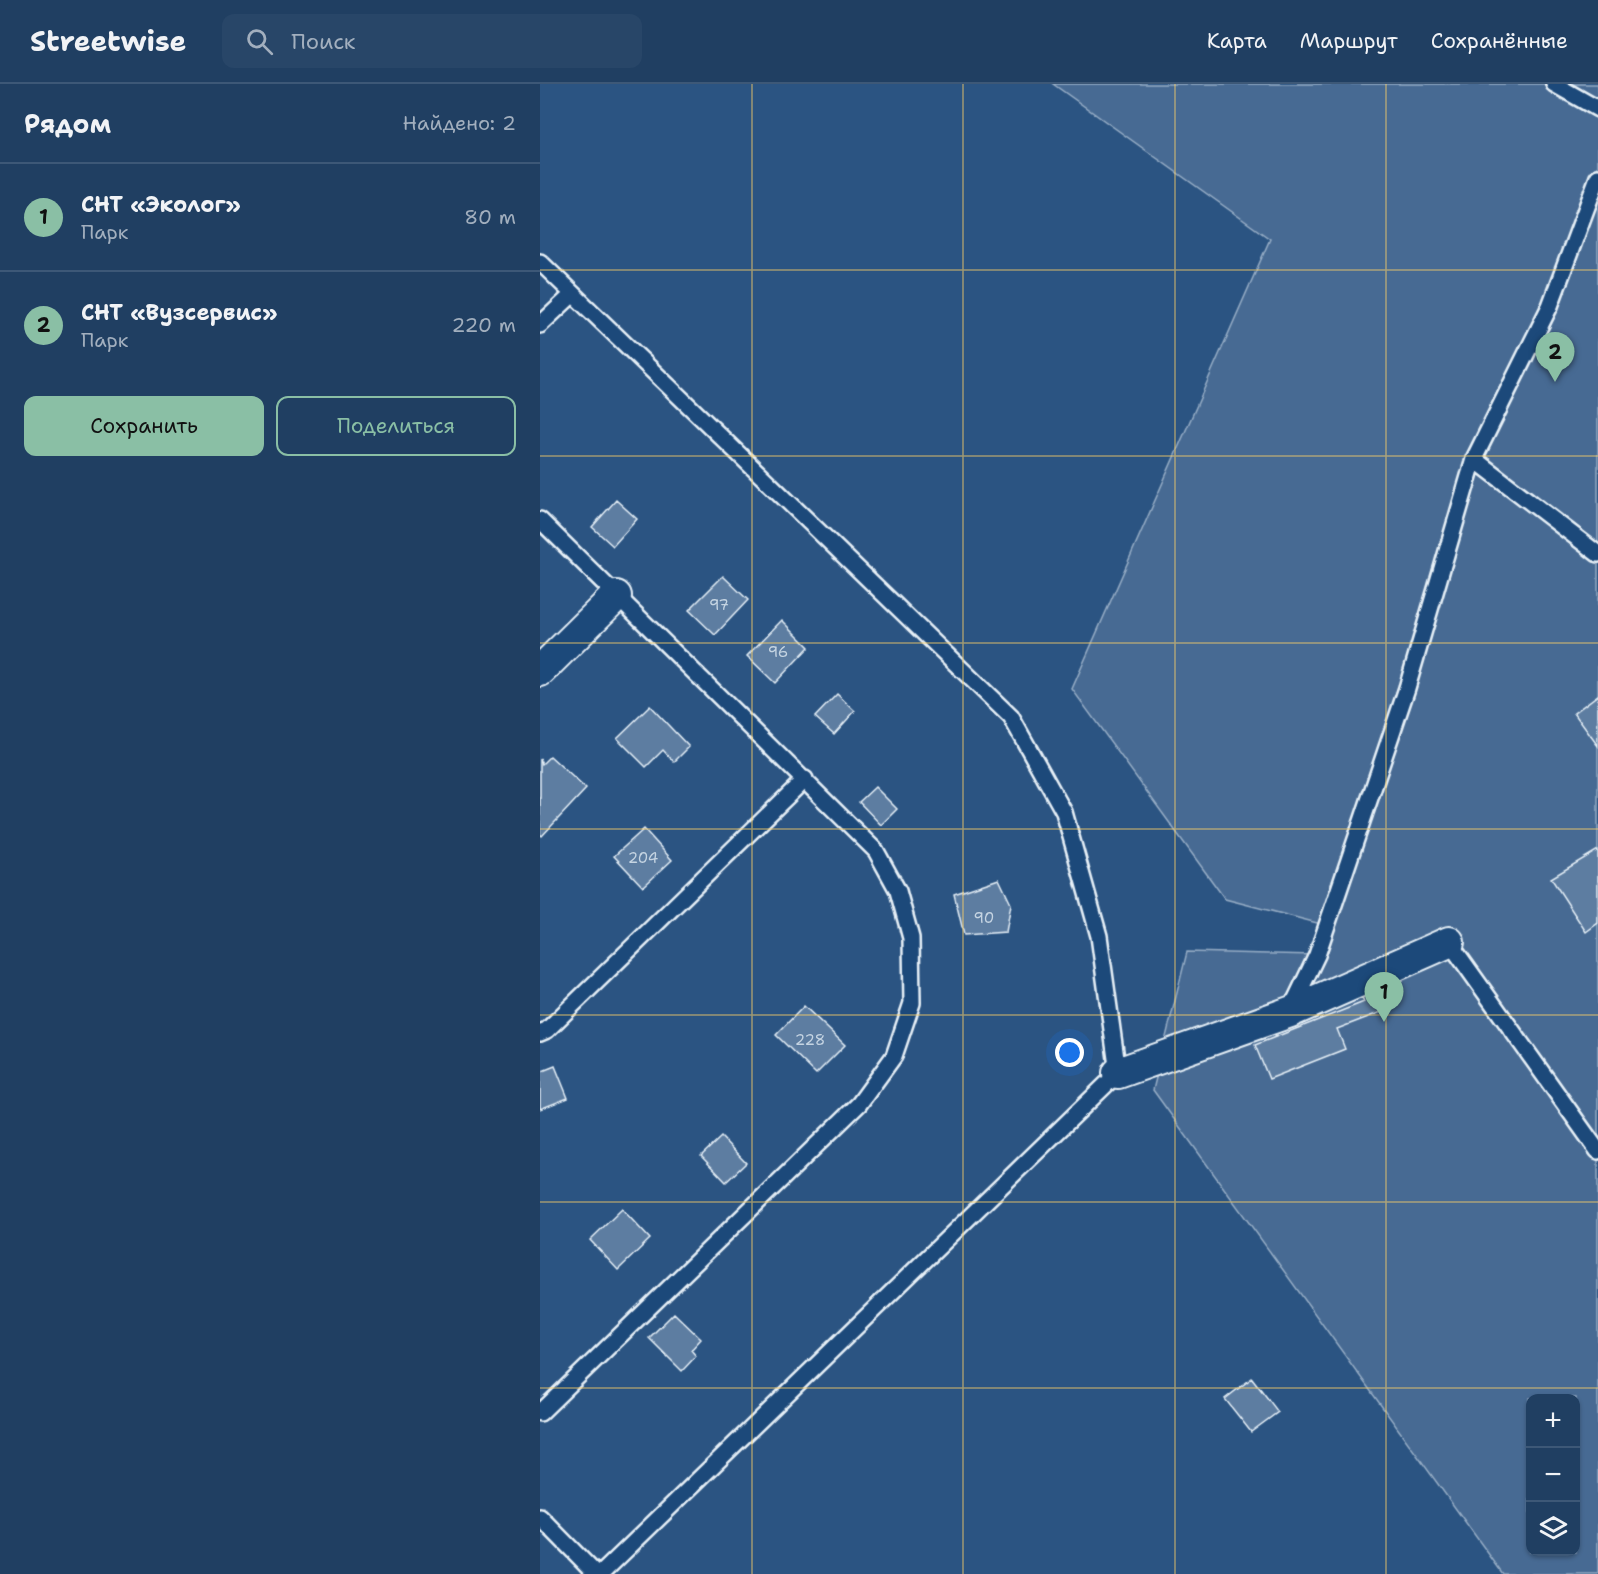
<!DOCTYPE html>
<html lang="ru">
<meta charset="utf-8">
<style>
:root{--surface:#203f62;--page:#284668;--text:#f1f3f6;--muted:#a2afbe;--line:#3d5877;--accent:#8abfa5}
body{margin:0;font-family:"Shantell Sans",sans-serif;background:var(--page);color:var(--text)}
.controls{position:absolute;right:18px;bottom:18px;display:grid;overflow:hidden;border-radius:12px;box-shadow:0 2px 4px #0004}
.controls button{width:54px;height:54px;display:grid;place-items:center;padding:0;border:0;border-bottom:2px solid var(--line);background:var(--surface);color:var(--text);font:30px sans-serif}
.you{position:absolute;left:530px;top:969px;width:21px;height:21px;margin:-15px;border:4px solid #fff;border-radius:50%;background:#1a73e8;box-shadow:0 0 0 9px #1a73e833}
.badge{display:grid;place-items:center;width:39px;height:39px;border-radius:50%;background:var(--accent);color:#111;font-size:20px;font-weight:700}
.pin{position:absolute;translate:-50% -50px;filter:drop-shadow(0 2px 3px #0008)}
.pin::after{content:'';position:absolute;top:32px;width:21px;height:18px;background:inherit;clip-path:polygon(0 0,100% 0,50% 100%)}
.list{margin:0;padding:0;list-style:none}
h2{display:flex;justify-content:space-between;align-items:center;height:78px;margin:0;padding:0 24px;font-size:26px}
h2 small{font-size:20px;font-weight:400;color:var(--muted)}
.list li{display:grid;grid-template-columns:39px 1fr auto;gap:18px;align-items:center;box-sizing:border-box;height:108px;padding:0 24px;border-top:2px solid var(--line)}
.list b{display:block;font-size:22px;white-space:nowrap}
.list p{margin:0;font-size:20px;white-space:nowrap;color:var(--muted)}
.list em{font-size:20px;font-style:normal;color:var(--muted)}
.actions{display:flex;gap:12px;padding:18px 24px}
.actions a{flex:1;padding:14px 0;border:2px solid var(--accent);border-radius:12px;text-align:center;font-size:21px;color:var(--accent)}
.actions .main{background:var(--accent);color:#111}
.icon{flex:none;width:33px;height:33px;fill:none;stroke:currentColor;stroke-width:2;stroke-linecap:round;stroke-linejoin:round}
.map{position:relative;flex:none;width:1058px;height:1490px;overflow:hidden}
header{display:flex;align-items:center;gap:36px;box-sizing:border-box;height:84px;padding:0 30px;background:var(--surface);border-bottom:2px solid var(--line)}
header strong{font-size:28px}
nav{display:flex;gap:33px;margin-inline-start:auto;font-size:21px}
.search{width:420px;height:54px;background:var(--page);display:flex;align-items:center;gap:15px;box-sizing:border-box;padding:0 21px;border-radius:12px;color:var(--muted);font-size:22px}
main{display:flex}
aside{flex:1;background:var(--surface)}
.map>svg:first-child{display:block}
.green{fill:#476b93;stroke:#98aec6;stroke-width:1.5;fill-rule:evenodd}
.building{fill:#5d7da1;stroke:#e8f1f8;stroke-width:1.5}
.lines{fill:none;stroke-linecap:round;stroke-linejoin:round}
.service-casing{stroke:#e8f1f8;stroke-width:20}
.minor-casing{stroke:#e8f1f8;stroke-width:34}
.service{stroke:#1f4a7a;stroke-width:15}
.minor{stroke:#1f4a7a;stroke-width:30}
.grid{fill:none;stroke:#ffd166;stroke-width:1.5;stroke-opacity:0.55}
.labels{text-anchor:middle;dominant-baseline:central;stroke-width:4.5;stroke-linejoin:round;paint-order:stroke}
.number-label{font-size:15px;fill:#c5d4e2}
</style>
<header>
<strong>Streetwise</strong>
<div class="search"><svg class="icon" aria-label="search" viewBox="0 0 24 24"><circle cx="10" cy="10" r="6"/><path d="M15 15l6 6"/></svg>Поиск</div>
<nav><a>Карта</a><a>Маршрут</a><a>Сохранённые</a></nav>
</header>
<main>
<aside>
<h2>Рядом<small>Найдено: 2</small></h2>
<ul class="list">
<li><span class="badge">1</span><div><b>СНТ «Эколог»</b><p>Парк</p></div><em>80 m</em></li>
<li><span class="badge">2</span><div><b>СНТ «Вузсервис»</b><p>Парк</p></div><em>220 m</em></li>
</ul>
<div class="actions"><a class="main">Сохранить</a><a>Поделиться</a></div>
</aside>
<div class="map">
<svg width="1058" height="1490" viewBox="0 0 1058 1490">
<rect width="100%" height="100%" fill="#2b5482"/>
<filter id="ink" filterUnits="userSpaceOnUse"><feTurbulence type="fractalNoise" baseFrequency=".0167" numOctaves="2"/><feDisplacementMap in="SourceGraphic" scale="12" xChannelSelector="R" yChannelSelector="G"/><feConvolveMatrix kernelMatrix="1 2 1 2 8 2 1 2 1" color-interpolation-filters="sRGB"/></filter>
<g filter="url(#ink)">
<path class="green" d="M513,0H1058V1490H963L613,1006L647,868L776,871L785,841L685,815L532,605L730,155ZM990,1314H1036V1468H990Z"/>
<path class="building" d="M76,416L97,435L73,462L52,443Z
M183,492L208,516L175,551L149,526Z
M242,536L269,563L235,599L207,572Z
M297,610L315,627L294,650L275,633Z
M1058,611V662L1034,629Z
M110,622L149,663L134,678L123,666L106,683L77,654Z
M10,672L46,705L2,752L0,750V675L2,680Z
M335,703L357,725L341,741L319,718Z
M104,745L132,776L103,803L74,772Z
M1058,766V839L1046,848L1011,794Z
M459,795L471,820L466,848L424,851L414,810Z
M846,895L857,922L797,945L805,965L729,995L715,961L824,918L819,906Z
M264,922L305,961L276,990L236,951Z
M15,982L28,1014L0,1025V988Z
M181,1053L206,1079L186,1098L161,1072Z
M82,1125L110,1155L78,1186L50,1156Z
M134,1229L161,1255L151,1266L156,1272L142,1287L109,1254Z
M712,1294L738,1328L711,1348L685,1315Z"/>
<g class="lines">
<defs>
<path id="service" d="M1014,0L1058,25
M0,178L471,633L524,728L559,852L578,989L61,1490
M0,241L33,210
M934,375L1058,470
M0,436L336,767L358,807L371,854L372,919L354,972L319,1020L0,1329
M909,858L1058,1067
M751,925L777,871L867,604L934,375L1010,222L1058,93
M0,949L7,946L265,695
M0,1433L56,1490"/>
<path id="minor" d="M0,587L76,512
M578,989L750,928L909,858"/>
</defs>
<use href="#service" class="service-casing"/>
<use href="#minor" class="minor-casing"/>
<use href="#service" class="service"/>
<use href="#minor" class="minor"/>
</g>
</g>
<path class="grid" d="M212,0V1490M423,0V1490M635,0V1490M846,0V1490M0,186H1058M0,372H1058M0,559H1058M0,745H1058M0,931H1058M0,1118H1058M0,1304H1058"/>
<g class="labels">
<g class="number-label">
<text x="179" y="521">97</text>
<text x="238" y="568">96</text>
<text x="103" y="774">204</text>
<text x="444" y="834">90</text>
<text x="270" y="956">228</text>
</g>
</g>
</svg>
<div class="controls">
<button>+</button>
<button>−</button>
<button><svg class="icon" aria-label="layers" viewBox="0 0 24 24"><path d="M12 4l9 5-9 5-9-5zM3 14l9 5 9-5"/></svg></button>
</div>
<div class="you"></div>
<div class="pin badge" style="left:844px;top:938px">1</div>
<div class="pin badge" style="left:1015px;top:298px">2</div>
</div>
</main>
